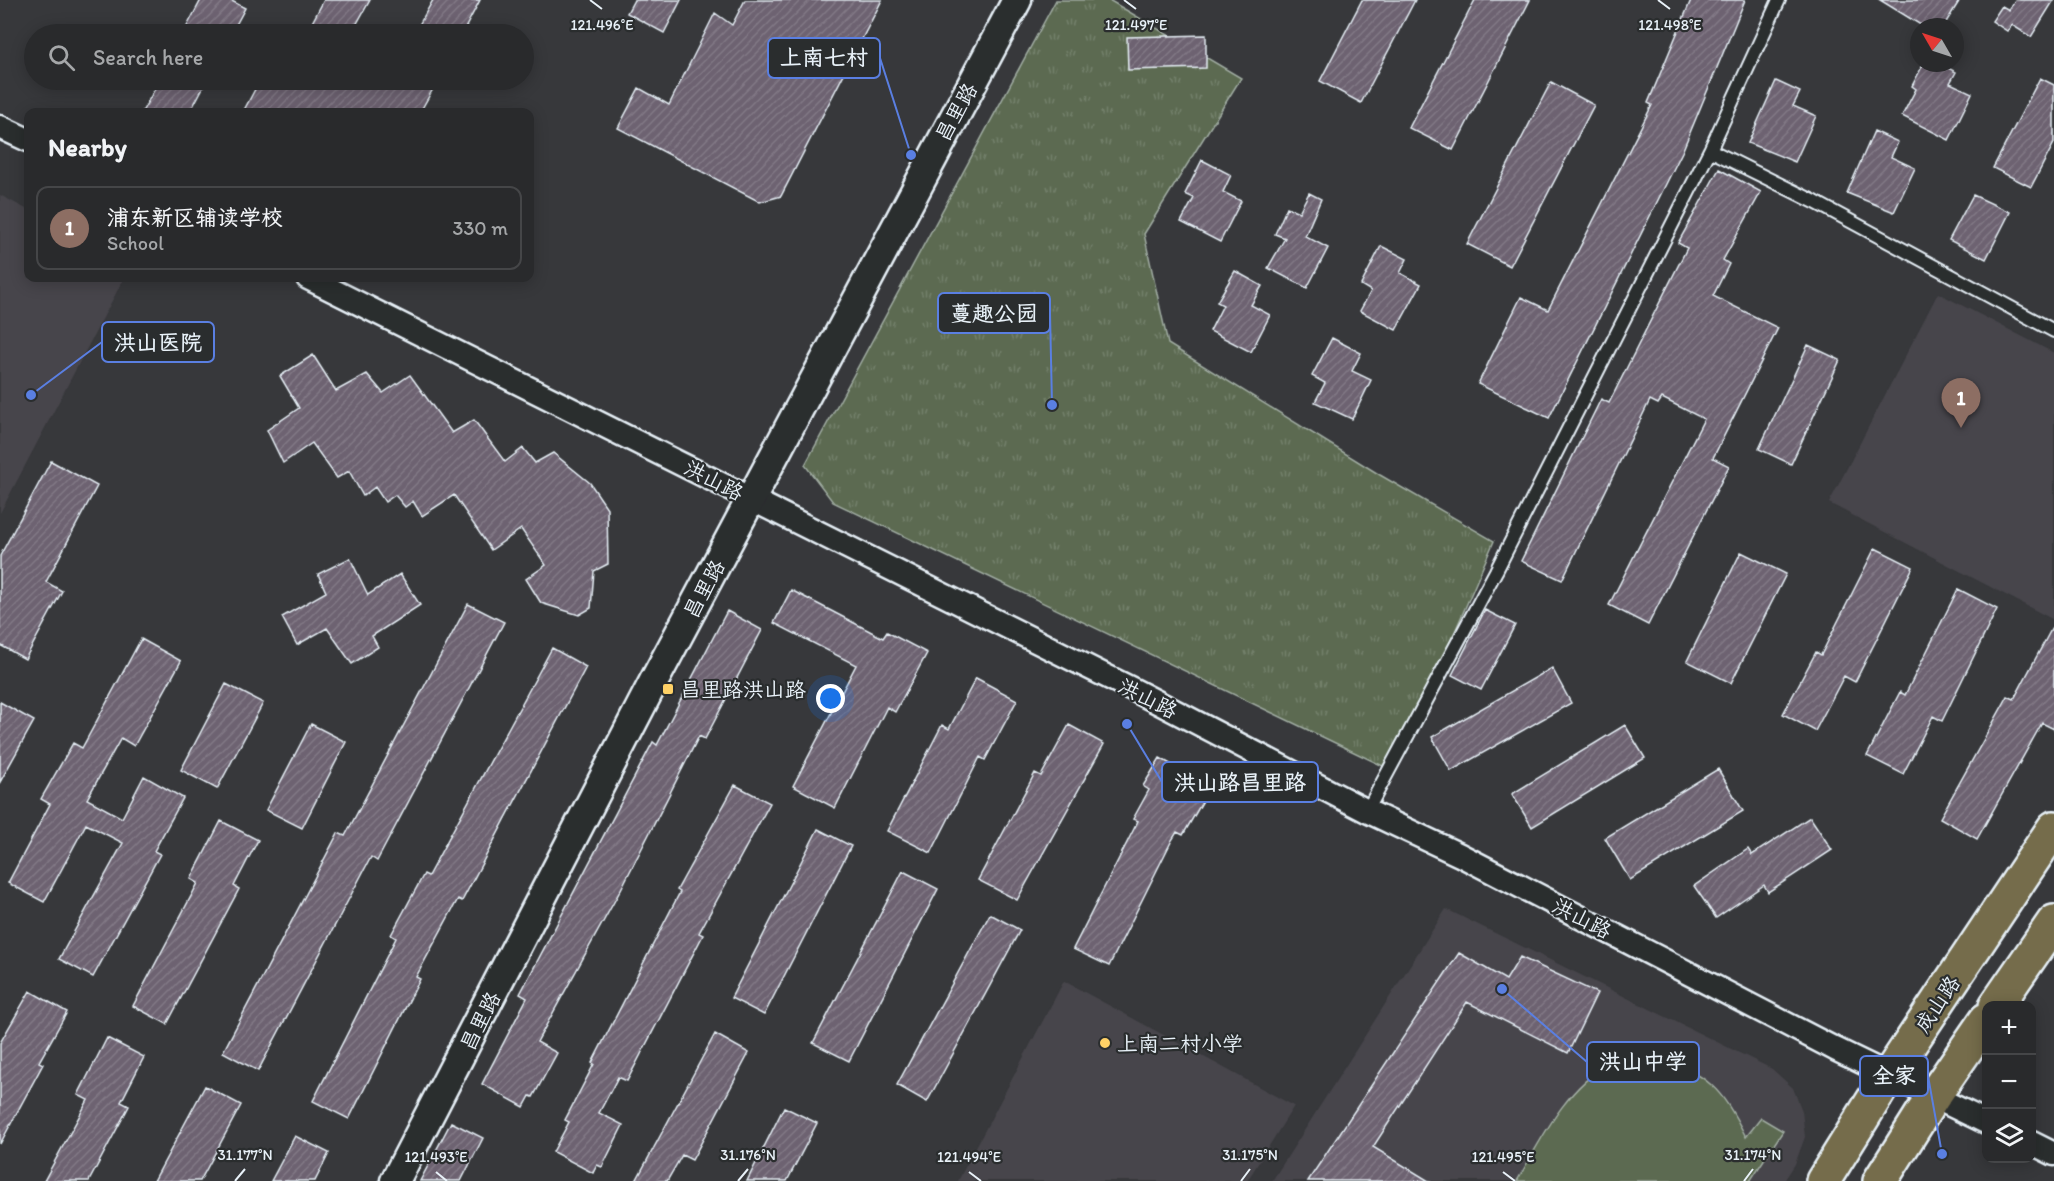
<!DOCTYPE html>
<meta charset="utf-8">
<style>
:root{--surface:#292a2c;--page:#353638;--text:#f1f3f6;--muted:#a5a7a9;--line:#454648;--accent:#ffd166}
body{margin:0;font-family:Itim,"LXGW WenKai TC",sans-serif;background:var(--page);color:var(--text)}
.controls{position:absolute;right:18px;bottom:18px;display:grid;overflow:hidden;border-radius:12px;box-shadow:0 3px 15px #0003}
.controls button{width:54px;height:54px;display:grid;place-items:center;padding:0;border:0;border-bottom:2px solid var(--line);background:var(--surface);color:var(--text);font:30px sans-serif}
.compass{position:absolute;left:1910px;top:18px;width:54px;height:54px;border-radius:50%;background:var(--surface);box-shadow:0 3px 15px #0003;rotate:309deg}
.you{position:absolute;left:831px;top:699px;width:21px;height:21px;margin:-15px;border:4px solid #fff;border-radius:50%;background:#1a73e8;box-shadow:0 0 0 9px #1a73e833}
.badge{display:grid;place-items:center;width:39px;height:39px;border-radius:50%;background:var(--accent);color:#fff;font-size:20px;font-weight:700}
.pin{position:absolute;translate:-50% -50px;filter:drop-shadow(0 2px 3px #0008)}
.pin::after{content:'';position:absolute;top:32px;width:21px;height:18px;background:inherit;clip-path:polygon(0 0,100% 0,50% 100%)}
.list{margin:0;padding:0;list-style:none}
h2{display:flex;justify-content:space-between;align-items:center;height:78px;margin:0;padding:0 24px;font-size:26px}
h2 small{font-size:20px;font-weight:400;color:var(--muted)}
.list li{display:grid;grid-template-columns:39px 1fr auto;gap:18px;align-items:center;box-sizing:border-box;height:84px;margin:0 12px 12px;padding:0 12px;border:2px solid var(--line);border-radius:12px}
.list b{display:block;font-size:22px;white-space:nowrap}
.list p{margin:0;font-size:20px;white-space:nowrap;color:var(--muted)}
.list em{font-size:20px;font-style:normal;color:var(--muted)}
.icon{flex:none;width:33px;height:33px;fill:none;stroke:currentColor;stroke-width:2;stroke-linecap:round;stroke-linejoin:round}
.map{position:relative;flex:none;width:2054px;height:1181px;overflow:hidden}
.search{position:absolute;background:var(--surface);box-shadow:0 3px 15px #0003;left:24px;top:24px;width:510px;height:66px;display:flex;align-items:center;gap:15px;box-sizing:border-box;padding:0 21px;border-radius:33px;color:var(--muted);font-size:22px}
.panel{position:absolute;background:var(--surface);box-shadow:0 3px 15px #0003;left:24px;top:108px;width:510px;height:174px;border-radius:12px}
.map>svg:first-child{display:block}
.built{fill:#47454b}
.grass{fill:url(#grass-tufts);stroke:#a2aea4;stroke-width:1.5}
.pitch{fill:#5c6a51;stroke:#a2aea4;stroke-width:1.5}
.building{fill:url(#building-hatch);stroke:#e8f1f8;stroke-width:1.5}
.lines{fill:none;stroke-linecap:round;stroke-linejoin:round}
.service-casing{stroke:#e8f1f8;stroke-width:16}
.minor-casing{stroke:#e8f1f8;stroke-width:27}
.tertiary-casing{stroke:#e8f1f8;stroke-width:33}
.primary-casing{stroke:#e8f1f8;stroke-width:38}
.service{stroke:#2a2d2e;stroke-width:12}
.minor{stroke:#2a2d2e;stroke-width:22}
.tertiary{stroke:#2a2d2e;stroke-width:28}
.primary{stroke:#746c4b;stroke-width:33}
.ticks{fill:none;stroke:#e8f1f8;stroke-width:2}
.poi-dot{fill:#ffd166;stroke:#2a2d2e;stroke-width:2}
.labels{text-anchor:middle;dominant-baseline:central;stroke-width:4.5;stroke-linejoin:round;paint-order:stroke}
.street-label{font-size:21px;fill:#e8f1f8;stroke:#2a2d2e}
.poi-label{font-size:21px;fill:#e8f1f8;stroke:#2a2d2e;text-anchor:start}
.ticks-label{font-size:15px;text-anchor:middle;fill:#e8f1f8;stroke:#2a2d2e;stroke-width:4.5;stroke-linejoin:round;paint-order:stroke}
.leader{fill:none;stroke:#5a7fe2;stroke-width:2}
.callout-dot{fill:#5a7fe2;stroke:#2a2d2e;stroke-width:2}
.callout{fill:#2a2d2e;stroke:#5a7fe2;stroke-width:2}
.callout-label{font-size:22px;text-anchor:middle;font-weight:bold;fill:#e8f1f8}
</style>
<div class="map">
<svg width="2054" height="1181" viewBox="0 0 2054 1181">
<defs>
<pattern id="grass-tufts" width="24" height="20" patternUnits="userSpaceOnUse" patternTransform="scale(1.5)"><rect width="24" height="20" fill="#5c6a51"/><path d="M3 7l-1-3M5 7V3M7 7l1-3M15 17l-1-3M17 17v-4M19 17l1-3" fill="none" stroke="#73806b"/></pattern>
<pattern id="building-hatch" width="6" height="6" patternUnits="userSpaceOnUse" patternTransform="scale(1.5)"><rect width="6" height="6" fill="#6d6271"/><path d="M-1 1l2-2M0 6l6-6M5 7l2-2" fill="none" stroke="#827986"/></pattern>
</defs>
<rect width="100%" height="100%" fill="#37383b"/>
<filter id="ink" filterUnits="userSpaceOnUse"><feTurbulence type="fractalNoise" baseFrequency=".0167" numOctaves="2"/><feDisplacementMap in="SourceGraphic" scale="12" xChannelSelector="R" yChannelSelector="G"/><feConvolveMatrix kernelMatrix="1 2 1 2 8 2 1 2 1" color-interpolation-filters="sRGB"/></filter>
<g filter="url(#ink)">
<path class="built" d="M0,195L28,210V278H124L0,513Z
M1938,293L2054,353V620L1829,503Z
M1446,909L1772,1069L1793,1088L1802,1111L1805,1137L1795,1164L1784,1181H1272Z
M1064,981L1294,1106L1247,1181H958Z"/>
<path class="grass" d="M1056,0H1109L1241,78L1144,234L1168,344L1380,475L1494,541L1431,687L1383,766L833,502L805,465Z"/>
<path class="pitch" d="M1655,1055C1709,1076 1720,1086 1746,1137L1761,1118L1783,1131L1750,1181H1517C1541,1140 1565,1088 1609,1064C1622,1058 1642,1057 1655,1055Z"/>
<path class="building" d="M201,0H230L245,8L231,34H183Z
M324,0H370L351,34H306Z
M433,0H480L462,34H414Z
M634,0H681L664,33L627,13Z
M745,0H882L781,196L760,202L618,128L639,88L669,105L715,13L732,25Z
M1362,0H1415L1361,103L1320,81Z
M1475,0H1530L1453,150L1409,128Z
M1691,0H1745L1682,152L1549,418L1478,384L1521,297L1548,310L1652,105L1648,103Z
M1880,0H1960L1943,27H1924Z
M2015,0H2054L2031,37L2012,25L2007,31L1992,21L2002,6L2009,10Z
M1206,35V68L1128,70L1127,37Z
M1924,63H1938L1956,72L1950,83L1972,93L1949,140L1902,116L1916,89L1912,86Z
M2040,78L2054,85V143L2031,187L1993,168Z
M160,80H207L190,112H142Z
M260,80H438L420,112H243Z
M1776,81L1800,92L1793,106L1816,116L1795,162L1748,143Z
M1551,82L1594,105L1510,266L1467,244Z
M1874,131L1898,142L1891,157L1915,168L1894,212L1847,193Z
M1202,160L1231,175L1223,192L1241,201L1220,242L1181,222L1194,198L1185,194Z
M1719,169L1761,192L1723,260L1729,264L1713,296L1778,328L1713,458L1729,466L1648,625L1609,605L1704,419L1662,398L1658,404L1650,400L1562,580L1521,561L1601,399L1609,403L1687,248L1678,243Z
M1309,193L1321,199L1305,236L1328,248L1307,288L1268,268L1285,238L1275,234L1287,207L1299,212Z
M1973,195L2010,212L1986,259L1949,240Z
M1381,246L1407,259L1400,273L1421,284L1396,330L1360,311L1371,291L1361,285Z
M1235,271L1262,286L1251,305L1270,315L1251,352L1210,331L1223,305L1217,302Z
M1332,338L1361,353L1352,371L1371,380L1352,419L1315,402L1325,383L1312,376Z
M1808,345L1840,360L1791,464L1759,449Z
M313,355L336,391L367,374L383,393L410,375L452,433L474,420L505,462L523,448L535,463L553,453L590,483L607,508L608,564L594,571L591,608L579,615L541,603L526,579L546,565L521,529L491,550L454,495L422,516L413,501L405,507L395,495L385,502L375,487L363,496L349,471L337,478L312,443L283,463L267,430L299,408L280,376Z
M51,461L97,486L46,582L62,591L25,659L0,645V556Z
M1875,548L1913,567L1855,682L1844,676L1815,731L1783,714L1816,652L1821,655Z
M1741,552L1786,574L1731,683L1687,661Z
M350,558L368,595L400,574L420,605L372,636L378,647L352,664L327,628L297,645L282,617L326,592L318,574Z
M1958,589L1997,609L1942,721L1933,716L1903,774L1867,756L1900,692L1905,695Z
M791,590L883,638L887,632L927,653L895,712L887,707L835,808L793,786L856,665L774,623Z
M468,604L504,622L377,861L371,857L258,1071L223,1052L338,833L345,836Z
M1485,610L1515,625L1481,690L1452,675Z
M727,611L762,630L705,739L699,736L620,891L537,1042L557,1053L533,1097L530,1096L524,1107L482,1084L527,998L520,994L653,742L657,745Z
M2054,624V729L2042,723L1977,839L1940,818L2008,696L2014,699Z
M141,639L181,661L134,746L121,738L87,799L122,818L144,776L183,798L154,851L160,854L93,977L59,959L123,843L86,824L44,902L8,883L50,804L41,799L73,743L82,748Z
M552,648L586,667L462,901L458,899L416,977L420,979L349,1119L313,1101L396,938L391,935L424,874L428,876Z
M1552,668L1571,703L1451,771L1432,737Z
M976,678L1017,700L985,760L980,757L931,853L887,831L942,725L949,729Z
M226,684L263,703L217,789L181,770Z
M0,702L34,721L0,782Z
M311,724L346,742L302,828L266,810Z
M1069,725L1104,744L1017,900L978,880L1035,773L1041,776Z
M1625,725L1645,758L1532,827L1512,794Z
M1160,758L1186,773L1183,778L1208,792L1183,835L1177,832L1172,840L1109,966L1073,949L1138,821L1133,819L1149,790L1143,786Z
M1718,769L1743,811L1630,880L1605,838Z
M735,785L770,803L699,933L703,935L627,1081L618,1077L599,1113L623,1125L602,1167L597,1165L593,1173L553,1152L569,1122L565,1120L594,1064L592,1063L680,892L677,890Z
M1810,817L1832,850L1768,892L1764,885L1716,918L1694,886L1748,849L1752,855Z
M221,821L258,840L234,886L239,889L167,1024L133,1006L198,883L191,879Z
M818,829L851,846L764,1015L731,998Z
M903,871L938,889L849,1061L813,1043Z
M990,914L1020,930L927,1102L897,1085Z
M1459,953L1506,980L1520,957L1597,993L1568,1053L1467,1002L1373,1147L1429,1181H1308Z
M30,991L67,1012L39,1062L43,1064L0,1144V1043Z
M715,1034L749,1053L692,1160L682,1155L667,1181H636Z
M107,1038L144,1057L121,1102L129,1106L89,1181H44L88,1100L78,1095Z
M205,1086L241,1105L200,1181H154Z
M784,1107L817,1123L787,1181H747Z
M451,1122L483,1138L461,1181H420Z
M295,1136L329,1153L315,1181H271Z"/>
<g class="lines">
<defs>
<path id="service" d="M1710,150L1815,202L2054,331
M1367,811L1496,571L1710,150L1779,0"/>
<path id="minor" d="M0,127L28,140
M308,278L1134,690L1367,811L1460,855L1835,1049L1986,1122
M2032,1143L2054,1154"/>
<path id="tertiary" d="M395,1181L654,681L1017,0"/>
<path id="primary" d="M1996,1006L2054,922
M1823,1181L1889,1075L2054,828
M1880,1181L1933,1097L1986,1020"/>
</defs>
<use href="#service" class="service-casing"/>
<use href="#minor" class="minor-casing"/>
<use href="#tertiary" class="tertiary-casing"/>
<use href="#primary" class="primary-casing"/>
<use href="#service" class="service"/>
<use href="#minor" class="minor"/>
<use href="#tertiary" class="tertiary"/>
<use href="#primary" class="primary"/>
</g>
</g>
<path class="ticks" d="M590,0L602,9M1124,0L1136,9M1658,0L1670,9M436,1172L447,1181M969,1172L981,1181M1503,1172L1515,1181M235,1181L245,1169M738,1181L748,1169M1241,1181L1250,1169M1744,1181L1753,1169"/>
<g class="poi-dot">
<rect x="662" y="683" width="12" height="12" rx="3"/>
<circle cx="1105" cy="1043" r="6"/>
</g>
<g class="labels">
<g class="street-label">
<text transform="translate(956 112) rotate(-61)">昌里路</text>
<text transform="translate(714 480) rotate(27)">洪山路</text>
<text transform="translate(704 589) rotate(-62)">昌里路</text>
<text transform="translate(1148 698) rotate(27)">洪山路</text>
<text transform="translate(1582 918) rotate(27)">洪山路</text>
<text transform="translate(1937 1004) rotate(-56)">成山路</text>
<text transform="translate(480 1021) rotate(-63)">昌里路</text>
</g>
<g class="poi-label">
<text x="680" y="689">昌里路洪山路</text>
<text x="1117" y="1043">上南二村小学</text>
</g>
</g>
<g class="ticks-label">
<text x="602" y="30">121.496°E</text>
<text x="1136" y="30">121.497°E</text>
<text x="1670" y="30">121.498°E</text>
<text x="245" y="1160">31.177°N</text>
<text x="748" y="1160">31.176°N</text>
<text x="1250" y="1160">31.175°N</text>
<text x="1753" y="1160">31.174°N</text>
<text x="436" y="1162">121.493°E</text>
<text x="969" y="1162">121.494°E</text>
<text x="1503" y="1162">121.495°E</text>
</g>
<path class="leader" d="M911 155L880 58M1052 405L1050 313M31 395L102 342M1127 724L1162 782M1502 989L1587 1062M1942 1154L1928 1076"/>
<g class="callout-dot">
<circle cx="911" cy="155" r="6"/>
<circle cx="1052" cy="405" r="6"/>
<circle cx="31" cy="395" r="6"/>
<circle cx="1127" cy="724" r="6"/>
<circle cx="1502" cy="989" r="6"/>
<circle cx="1942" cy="1154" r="6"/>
</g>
<g class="callout">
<rect x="768" y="38" width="112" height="40" rx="6"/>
<rect x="938" y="293" width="112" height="40" rx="6"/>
<rect x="102" y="322" width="112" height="40" rx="6"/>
<rect x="1162" y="762" width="156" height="40" rx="6"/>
<rect x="1587" y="1042" width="112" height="40" rx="6"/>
<rect x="1860" y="1056" width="68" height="40" rx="6"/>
</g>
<g class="callout-label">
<text x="824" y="65">上南七村</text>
<text x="994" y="321">蔓趣公园</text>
<text x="158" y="350">洪山医院</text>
<text x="1240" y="790">洪山路昌里路</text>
<text x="1643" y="1069">洪山中学</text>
<text x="1894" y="1083">全家</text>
</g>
</svg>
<div class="controls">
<button>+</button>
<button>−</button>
<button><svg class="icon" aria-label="layers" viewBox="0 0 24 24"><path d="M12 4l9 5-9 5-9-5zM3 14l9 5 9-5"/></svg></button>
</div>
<svg class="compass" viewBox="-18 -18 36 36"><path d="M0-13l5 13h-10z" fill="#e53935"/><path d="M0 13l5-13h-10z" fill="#a5a7a9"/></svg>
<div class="you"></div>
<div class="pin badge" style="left:1961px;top:428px;background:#8d6e63">1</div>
<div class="search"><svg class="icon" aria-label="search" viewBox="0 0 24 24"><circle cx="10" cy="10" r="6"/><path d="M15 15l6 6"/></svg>Search here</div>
<section class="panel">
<h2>Nearby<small></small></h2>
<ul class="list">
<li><span class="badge" style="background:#8d6e63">1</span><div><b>浦东新区辅读学校</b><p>School</p></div><em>330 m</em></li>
</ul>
</section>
</div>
